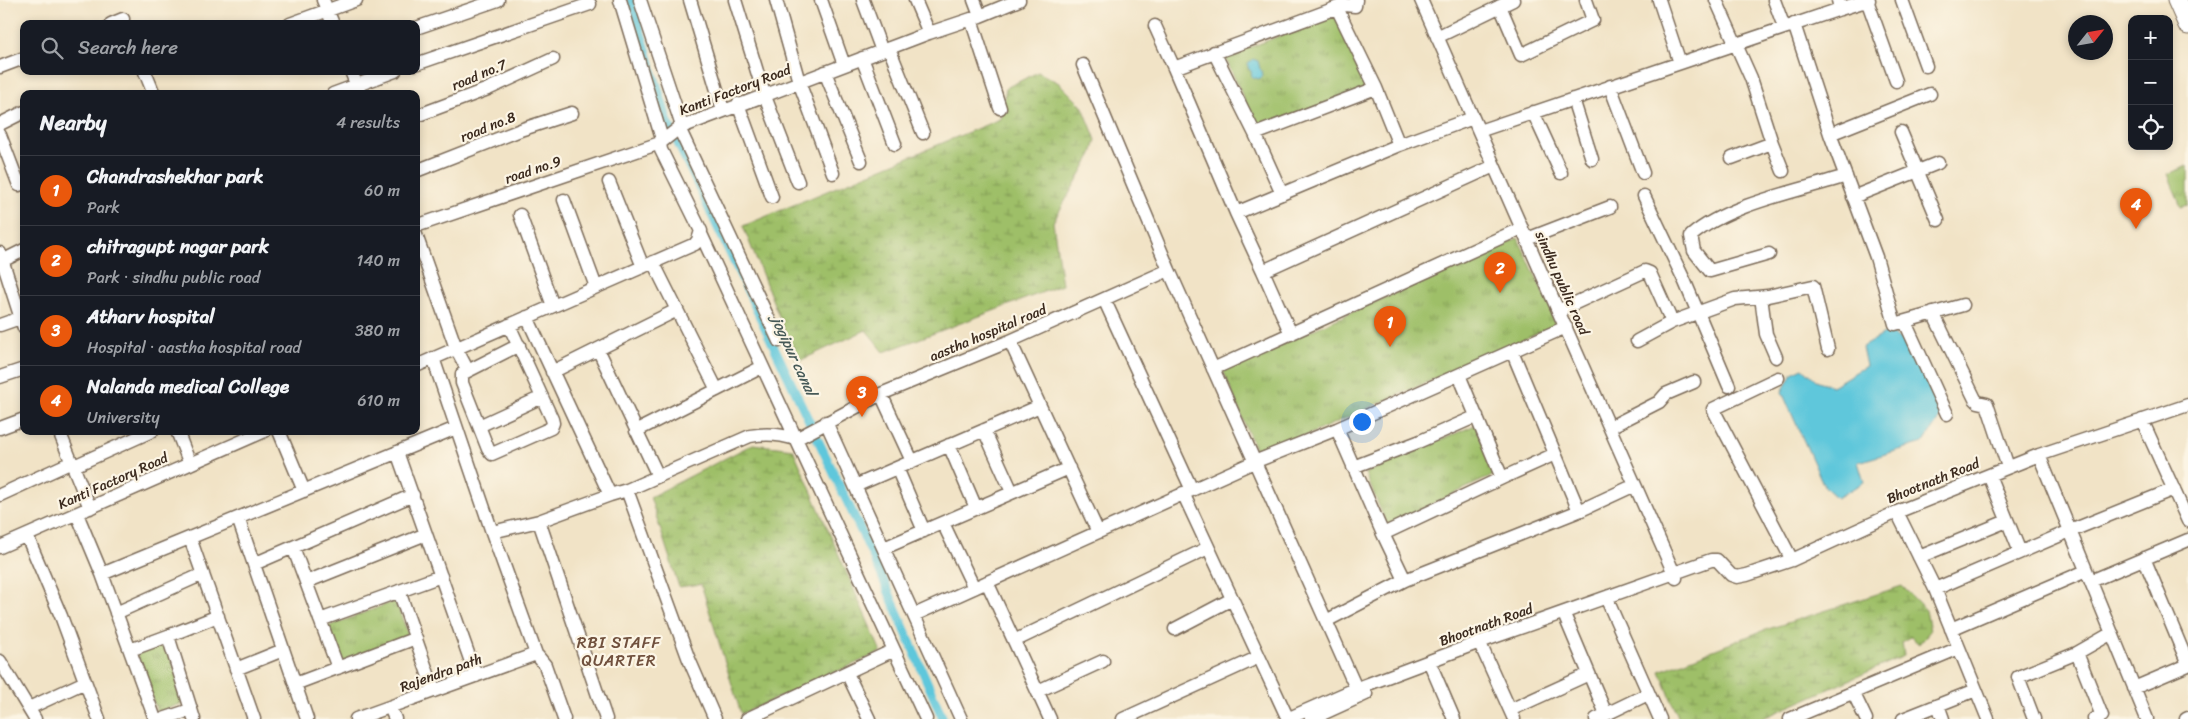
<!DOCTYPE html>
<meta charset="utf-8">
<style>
:root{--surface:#171b24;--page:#20242c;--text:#f1f3f6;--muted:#9ea1a6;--line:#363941;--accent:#ea580c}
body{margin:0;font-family:Sriracha,sans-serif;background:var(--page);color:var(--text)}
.controls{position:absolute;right:15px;top:15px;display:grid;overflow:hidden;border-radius:10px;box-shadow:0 2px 8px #0003}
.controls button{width:45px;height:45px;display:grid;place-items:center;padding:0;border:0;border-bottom:1px solid var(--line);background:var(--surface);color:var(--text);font:25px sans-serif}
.compass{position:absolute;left:2068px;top:15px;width:45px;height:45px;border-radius:50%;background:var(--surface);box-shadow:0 2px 8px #0003;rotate:59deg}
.you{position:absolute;left:1361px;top:421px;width:18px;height:18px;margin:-12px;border:4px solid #fff;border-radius:50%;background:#1a73e8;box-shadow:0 0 0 8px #1a73e833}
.badge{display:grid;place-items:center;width:32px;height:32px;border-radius:50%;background:var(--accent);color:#fff;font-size:16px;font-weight:700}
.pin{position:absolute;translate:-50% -41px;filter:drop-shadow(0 1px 2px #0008)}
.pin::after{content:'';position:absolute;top:26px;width:18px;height:15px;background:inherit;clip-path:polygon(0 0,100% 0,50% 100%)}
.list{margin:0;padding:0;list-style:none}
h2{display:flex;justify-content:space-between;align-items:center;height:65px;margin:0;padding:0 20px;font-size:21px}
h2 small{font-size:16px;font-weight:400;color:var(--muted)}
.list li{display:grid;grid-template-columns:32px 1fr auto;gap:15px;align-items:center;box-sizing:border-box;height:70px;padding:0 20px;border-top:1px solid var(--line)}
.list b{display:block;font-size:19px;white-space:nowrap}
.list p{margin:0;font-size:16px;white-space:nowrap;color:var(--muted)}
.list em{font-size:16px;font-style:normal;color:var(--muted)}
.icon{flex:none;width:28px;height:28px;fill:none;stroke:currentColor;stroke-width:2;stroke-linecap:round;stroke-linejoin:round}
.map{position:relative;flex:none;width:2188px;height:719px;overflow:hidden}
.search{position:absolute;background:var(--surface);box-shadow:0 2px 8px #0003;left:20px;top:20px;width:400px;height:55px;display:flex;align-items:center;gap:12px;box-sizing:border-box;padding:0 18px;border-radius:10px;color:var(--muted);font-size:19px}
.panel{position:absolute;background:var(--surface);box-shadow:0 2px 8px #0003;left:20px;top:90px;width:400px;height:345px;border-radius:10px}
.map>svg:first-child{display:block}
.grass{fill:url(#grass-tufts);stroke:#6c7443}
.wetland{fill:url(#wetland-marsh);stroke:#6c7443}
.water{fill:#5fc7db;stroke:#4d787c}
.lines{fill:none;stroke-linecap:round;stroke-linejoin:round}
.canal{stroke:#5fc7db;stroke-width:9}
.minor-casing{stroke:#7b6b59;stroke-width:15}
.highway-casing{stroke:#7b6b59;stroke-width:21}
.minor{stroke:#fff;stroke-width:12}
.highway{stroke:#fff;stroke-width:19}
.labels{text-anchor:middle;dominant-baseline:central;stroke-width:4.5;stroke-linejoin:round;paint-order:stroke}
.street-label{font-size:14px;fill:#3b2a1e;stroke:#fcf5e5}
.water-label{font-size:15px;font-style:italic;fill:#465957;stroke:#fcf5e5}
.quarter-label{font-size:16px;letter-spacing:1px;fill:#70503d;stroke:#fcf5e5}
</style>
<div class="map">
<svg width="2188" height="719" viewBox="0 0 2188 719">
<defs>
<pattern id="grass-tufts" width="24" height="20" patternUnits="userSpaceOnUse" patternTransform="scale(1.25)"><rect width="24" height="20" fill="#9ebf68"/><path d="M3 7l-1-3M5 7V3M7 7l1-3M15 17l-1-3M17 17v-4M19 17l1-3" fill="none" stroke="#829b55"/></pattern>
<pattern id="wetland-marsh" width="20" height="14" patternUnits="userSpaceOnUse" patternTransform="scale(1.25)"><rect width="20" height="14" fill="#9ebf68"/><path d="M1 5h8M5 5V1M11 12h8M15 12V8" fill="none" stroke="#829b55"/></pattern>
</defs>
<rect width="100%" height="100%" fill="#fcf5e5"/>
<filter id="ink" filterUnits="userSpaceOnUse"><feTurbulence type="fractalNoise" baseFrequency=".02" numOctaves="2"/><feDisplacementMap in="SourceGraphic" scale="10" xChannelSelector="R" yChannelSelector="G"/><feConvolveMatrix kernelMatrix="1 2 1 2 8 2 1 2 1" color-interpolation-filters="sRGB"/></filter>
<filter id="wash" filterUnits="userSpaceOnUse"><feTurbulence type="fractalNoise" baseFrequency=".0096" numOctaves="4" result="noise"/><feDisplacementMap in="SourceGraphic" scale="20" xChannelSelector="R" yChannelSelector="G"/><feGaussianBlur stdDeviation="1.12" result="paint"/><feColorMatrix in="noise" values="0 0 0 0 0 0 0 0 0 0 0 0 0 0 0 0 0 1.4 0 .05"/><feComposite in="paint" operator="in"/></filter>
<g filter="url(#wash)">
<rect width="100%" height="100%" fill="#f1e3c6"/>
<path class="grass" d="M1336,14L1370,89L1259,132L1225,57Z
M2188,166V205L2181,207L2168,174Z
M1518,238L1558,324L1258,457L1223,370Z
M1475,425L1496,474L1387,525L1365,473Z
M395,601L410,638L341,665L327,627Z
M166,644L187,702L157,712L137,654Z"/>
<path class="wetland" d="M1038,72L1059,83L1083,107L1096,140L1092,154L1053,222L1062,285L884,352L866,330L797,362L743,226L1000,119L1006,88Z
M753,444L793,449L881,652L741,714L701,584L679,587L650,497Z
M1902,586L1926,610L1930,631L1919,644L1911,637L1902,642L1904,656L1761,719H1679L1660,671L1759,632Z"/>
<path class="water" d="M1253,59L1258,61L1260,69L1262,71L1263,76L1259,79L1252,77L1251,71L1248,68V63Z
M1888,332L1911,345L1941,416L1923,443L1858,462L1864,482L1837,498L1824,486L1782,392L1792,373L1803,368L1816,380L1832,386L1866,366L1862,347Z"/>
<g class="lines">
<path class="canal" d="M631,0L668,122L878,567L943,719"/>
</g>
</g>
<g filter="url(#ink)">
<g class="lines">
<defs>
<path id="minor" d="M323,0L333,24
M620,0L662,139
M640,0L682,126
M690,0L723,110
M735,0L764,94L798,182
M776,0L799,82L833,173
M821,0L844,65
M863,0L882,51
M915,0L929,33
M974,0L980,16
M1421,0L1676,578
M1659,0L1680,63
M1716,0L1751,78L1772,143L1732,158
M1774,0L1784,27
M1867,0L1896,81
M1902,0L1926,66
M1500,6L1521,55L1593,20L1586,0
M1840,9L1869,0
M971,19L1000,108
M111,24L123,19
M290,24L356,0
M1794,24L1830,134L1876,257L1895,324L1963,305
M1155,26L1174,68
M416,28L498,0
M1437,37L1513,0
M889,48L923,133
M1214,52L1255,134
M862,58L895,144
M416,64L590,4
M1083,65L1169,270L1360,697
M0,67L24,58
M351,71L360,94
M145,72L154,94
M825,72L861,161
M1610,86L1643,173
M1376,88L1399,145
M333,94L395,71
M1573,99L1592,159
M738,104L772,197
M1533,112L1561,173
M416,116L488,89L553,59
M1473,118L1399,145L1236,213L1263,271L1494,166
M0,124L24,112
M679,128L779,341
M1479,131L1840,9L1838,0
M1901,132L1938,220
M1830,134L1930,94
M0,135L19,185L24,183
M1772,143L1783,171
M416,171L523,129L572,113
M609,182L643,267
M1282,194L1255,134L1376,88L1337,8
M1644,196L1685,282L1729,386
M1853,197L1938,163
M564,200L596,287
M1236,213L1174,68L1344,5L1355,6L1356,0
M520,215L553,306
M416,226L660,143
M701,234L926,719
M416,235L456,348L467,369
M1527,239L1610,207
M0,253L24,328
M1769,254L1710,271L1694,251L1691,236C1728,204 1799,191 1846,176
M0,262L24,250
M653,262L717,390
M1263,271L1291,334
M1761,297L1766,334L1776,357
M1104,299L1192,490
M1558,311L1645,271L1650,273L1672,322
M1933,313L1975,399L1978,402L1987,404L2008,467
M527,317L610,495L627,490L750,436C766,433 780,434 796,439L881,394L1010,341L1169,270
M1905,322L1947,414
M0,325L20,318
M509,325L552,419L553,423L551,428L492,454L488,449L462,383V374L519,345
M1010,341L1098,532
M1637,341L1672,322L1735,299L1768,296L1813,286L1828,349
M598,349L658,476
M1512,351L1579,511
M433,358L492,532L536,654L545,665L564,719
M416,366L695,244L698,240L701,231L661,150L660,143L679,128L929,33L980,16L1019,0
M1213,369L1522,228
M552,372L677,310
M0,377L24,369
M1778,378L1713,409L1792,560
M881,394L912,461
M2142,420L2188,521
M826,422L961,719
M479,426L542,397
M1610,427L1659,402L1666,394L1694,382
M0,428L24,419
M1337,429L1383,534L1502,478L1459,375
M984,430L1012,492
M59,431L90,508
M177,431L190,464
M279,431L304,491
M636,431L762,367
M949,445L976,508
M397,452L476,676
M2039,455L2147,719
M74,466L152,431
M1353,467L1418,442L1477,416
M897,468L924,531
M1989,475L2020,552
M1502,478L1555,454
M855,486L1040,406
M627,490L688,657L715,719
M1183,493L1288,719
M0,495L72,462
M1897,512L1935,589L1988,719
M77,514L102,574L155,719
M238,518L307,719
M539,521L606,719
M943,523L974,588
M492,532L539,521L610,495
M1383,534L1405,580
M27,536L61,616L99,719
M190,538L254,719
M0,547L265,431
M293,547L338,668
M884,548L1069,468
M1919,557L2007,521
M2144,558L2188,664
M254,564L413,495
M102,574L456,428
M2091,581L2188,540
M306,582L426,534
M987,582L1050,719
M1935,589L2070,531L2174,489
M399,591L434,691
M1609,596V604L1660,719
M116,613L203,574
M914,615L1254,462L1337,429L1566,327
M1566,619L1606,714
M320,620L441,576
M1326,621L1405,580L1579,511L1635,485
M1175,629L1232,599
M1951,629L2086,571
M1014,641L1208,548
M1482,648L1514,719
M130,650L168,636
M0,661L35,719
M1429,661L1454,719
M236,669L283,650
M847,673L869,719
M295,684L416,638
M2134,688L2188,665
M1038,691L1103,661
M1853,692L1866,719
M1938,705L1943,719
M390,707L395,719
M29,708L85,682
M1510,710L1589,674
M163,719L190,710
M194,719L168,636L218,616
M356,719L536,654
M747,719L894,650
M1123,719L1259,657
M1287,719L1355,689L1480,642L1711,560H1717L1731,575L1737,577L1747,575L1792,560L1897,512L2039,455L2188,405
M1311,719L1366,694
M1596,719L1648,694
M1790,719L1959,648
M1903,719L1976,690
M2034,719L2018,677L2077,653
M2094,719L2102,716L2077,653L2112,633
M2186,719L2188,718"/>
<path id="highway" d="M2177,0L2188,25"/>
</defs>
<use href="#minor" class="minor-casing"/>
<use href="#highway" class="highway-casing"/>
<use href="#minor" class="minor"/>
<use href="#highway" class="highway"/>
</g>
</g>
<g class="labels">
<g class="street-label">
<text transform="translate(479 75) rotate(-23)">road no.7</text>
<text transform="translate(735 90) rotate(-21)">Kanti Factory Road</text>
<text transform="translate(488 127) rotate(-22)">road no.8</text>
<text transform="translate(533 170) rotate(-19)">road no.9</text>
<text transform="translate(1562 283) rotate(66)">sindhu public road</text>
<text transform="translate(988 333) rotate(-23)">aastha hospital road</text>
<text transform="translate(113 481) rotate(-24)">Kanti Factory Road</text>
<text transform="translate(1933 481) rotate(-22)">Bhootnath Road</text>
<text transform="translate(1486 625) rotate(-20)">Bhootnath Road</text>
<text transform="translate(441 673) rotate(-20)">Rajendra path</text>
</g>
<g class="water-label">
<text transform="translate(794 356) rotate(65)">jogipur canal</text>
</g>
<g class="quarter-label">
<text x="619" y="642">RBI STAFF<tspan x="619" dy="18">QUARTER</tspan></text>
</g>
</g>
</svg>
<div class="controls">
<button>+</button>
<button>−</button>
<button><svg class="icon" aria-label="locate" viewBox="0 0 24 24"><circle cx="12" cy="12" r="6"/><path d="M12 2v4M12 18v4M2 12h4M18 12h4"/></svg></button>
</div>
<svg class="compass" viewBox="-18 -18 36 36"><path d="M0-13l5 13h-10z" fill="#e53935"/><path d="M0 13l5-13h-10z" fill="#9ea1a6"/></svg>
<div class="you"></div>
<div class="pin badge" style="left:1390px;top:347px">1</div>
<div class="pin badge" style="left:1500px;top:293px">2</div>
<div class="pin badge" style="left:862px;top:417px">3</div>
<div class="pin badge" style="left:2136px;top:229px">4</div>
<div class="search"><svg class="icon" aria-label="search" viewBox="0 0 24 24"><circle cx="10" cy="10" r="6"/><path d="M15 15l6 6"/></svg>Search here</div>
<section class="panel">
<h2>Nearby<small>4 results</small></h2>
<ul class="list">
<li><span class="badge">1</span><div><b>Chandrashekhar park</b><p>Park</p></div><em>60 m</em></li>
<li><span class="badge">2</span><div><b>chitragupt nagar park</b><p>Park · sindhu public road</p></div><em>140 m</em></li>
<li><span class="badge">3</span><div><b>Atharv hospital</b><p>Hospital · aastha hospital road</p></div><em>380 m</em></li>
<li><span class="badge">4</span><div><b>Nalanda medical College</b><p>University</p></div><em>610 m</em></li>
</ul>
</section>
</div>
